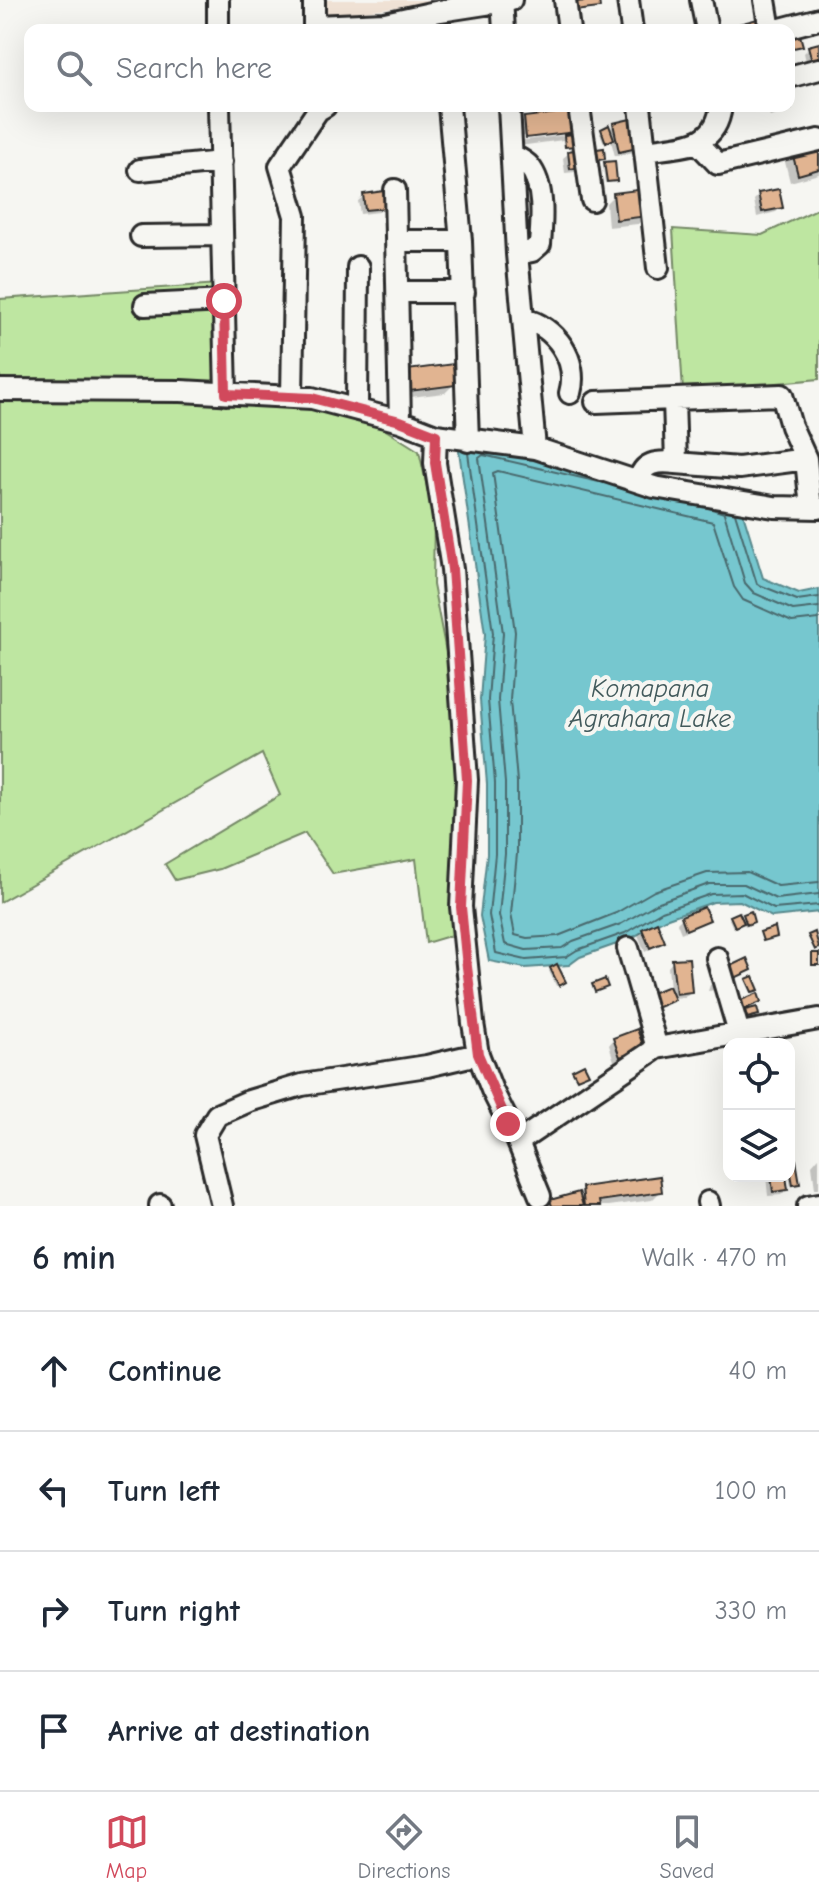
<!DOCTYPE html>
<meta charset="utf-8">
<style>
:root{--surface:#fff;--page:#f2f2f3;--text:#1f2937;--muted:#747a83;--line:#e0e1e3;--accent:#d1495b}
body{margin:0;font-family:"Comic Neue",sans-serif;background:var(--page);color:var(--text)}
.controls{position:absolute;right:24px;bottom:24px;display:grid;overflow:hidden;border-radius:16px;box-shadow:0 8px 32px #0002}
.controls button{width:72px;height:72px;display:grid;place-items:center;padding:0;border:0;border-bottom:2px solid var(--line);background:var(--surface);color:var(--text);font:40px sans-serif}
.stop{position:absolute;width:24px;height:24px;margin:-18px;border:6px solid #d1495b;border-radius:50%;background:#fff}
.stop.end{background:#d1495b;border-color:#fff;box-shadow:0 2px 8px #0008}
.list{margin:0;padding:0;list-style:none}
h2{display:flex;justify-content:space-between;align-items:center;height:104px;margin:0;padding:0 32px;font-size:34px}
h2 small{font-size:26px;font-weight:400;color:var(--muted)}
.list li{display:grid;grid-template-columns:52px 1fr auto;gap:24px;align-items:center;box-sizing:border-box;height:120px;padding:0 32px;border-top:2px solid var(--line)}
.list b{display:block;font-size:30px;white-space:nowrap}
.list em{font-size:26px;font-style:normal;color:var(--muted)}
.icon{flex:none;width:44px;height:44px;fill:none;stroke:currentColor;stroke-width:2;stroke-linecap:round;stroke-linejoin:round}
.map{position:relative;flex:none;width:819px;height:1206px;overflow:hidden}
.search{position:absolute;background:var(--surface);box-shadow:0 8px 32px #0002;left:24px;right:24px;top:24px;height:88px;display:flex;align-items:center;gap:20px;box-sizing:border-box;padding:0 28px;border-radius:16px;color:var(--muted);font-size:30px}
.sheet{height:584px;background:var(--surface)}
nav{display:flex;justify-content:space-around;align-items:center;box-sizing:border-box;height:112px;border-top:2px solid var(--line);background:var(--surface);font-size:22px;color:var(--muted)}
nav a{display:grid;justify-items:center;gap:4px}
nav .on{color:var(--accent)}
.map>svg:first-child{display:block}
.built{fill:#f0e2d5}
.green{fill:#bee6a1;stroke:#748866;stroke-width:2}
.water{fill:#76c7cf;stroke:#58898d;stroke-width:2}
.shadow{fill:#0003}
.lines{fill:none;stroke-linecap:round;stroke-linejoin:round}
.shore{stroke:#49696d;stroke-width:2}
.building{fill:#e1b491;stroke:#2b2b2b;stroke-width:2}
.minor-casing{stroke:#2b2b2b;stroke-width:26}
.minor{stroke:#f6f6f2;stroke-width:20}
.route{stroke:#d1495b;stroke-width:10}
.labels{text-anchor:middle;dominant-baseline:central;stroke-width:8;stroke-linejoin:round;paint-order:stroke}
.water-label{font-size:26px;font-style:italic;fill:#425a5c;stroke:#f6f6f2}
</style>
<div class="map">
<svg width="819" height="1206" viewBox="0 0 819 1206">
<rect width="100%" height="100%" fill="#f6f6f2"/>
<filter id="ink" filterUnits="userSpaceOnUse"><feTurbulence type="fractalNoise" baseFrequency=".0125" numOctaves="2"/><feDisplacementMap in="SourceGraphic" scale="16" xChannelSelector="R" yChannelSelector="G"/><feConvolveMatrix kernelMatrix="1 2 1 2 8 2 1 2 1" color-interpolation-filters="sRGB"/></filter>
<g filter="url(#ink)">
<path class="built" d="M322,0H455L322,16Z"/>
<path class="green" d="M819,208V379L683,392L673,229L762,235Z
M219,284L221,404L357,412L419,451L434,518L433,585L448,662L459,801L456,934L426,943L416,859L333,874L305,833L220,869L175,880L165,864L280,795L262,754L0,902V299Z"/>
<path class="water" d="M456,430L738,497L763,578L799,593L819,589V912L772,917L740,901L713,902L665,919L628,940L580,957L569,965L525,968L489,961L480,916L487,854V784L480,700L485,634Z"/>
<path class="shadow" d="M765,25L760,30H735L740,26Z
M819,46V62L807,65L804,53L809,48Z
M767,106H788V108L783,113L770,117Z
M525,119L574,131V145L564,148L563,140L519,146L518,141L567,135V131L518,137L516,127Z
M614,125L639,147L634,152L615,156L611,141L604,143L600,133L609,130Z
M819,147V174L790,182L785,162L793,154Z
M569,153L580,167L575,172L565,173L563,158Z
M605,164L615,180L613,182L605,183L603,166Z
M614,195L646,216L638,224L608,227L606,203Z
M759,195L781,207L776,212L757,217L754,200Z
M364,196L384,207L379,212L360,214L358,201Z
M400,380L454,384L445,393L402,398Z
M744,916L752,922L745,926L743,921L733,928L729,919L731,917L740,920Z
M682,918L707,919L702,924L681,933L677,923Z
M643,930L663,942L645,952L638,935Z
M673,961L690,992L685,997L672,998L667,1005L651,1011L652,995L670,988L668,967Z
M551,969L561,984L556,986L549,971Z
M719,984L718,990L708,991L710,985Z
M614,1039L637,1053L614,1061L609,1045Z
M819,1157V1189H815L812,1165Z
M790,1164L798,1183L791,1186L789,1173Z
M766,1176H784L786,1190L781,1195L768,1196Z
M583,1189L660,1192L652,1200L609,1206H547L551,1202L577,1195Z"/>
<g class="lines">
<path class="shore" d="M468,453L493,633L488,700L495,783V854L489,915L496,953L526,960L566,957L577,950L625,933L662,911L711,894L742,893L774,909L819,905
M599,482L483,455L479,458L503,633L498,700L505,783V854L499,915L505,944L526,950L562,948L573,941L621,924L659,902L709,884H744L776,899L819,894
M709,508L724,513L745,583L754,593L793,610L819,607
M735,513L757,584L797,600L819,597
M819,619L792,622L743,600L734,587L713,522L498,471L493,473L515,632L510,700L517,782V854L511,914L515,935L527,938L558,936L616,913L654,891L707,873L747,872L778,886L819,882"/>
</g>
<path class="building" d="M599,0L600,8L575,11L574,2Z
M765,17L767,25L740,30L739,24Z
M800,35L803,46L789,49V38Z
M819,43V59L812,61L808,46Z
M789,103L791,109L775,113L773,106H789Z
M573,111L576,132L526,138L524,117Z
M635,118L642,147L619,152L613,123Z
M609,125L614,139L606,143L601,129Z
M574,134L576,146L565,147L564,135Z
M819,145V169L798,175L792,152Z
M604,148L605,159L591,161L589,150Z
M580,149L582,167L570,169L568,151Z
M615,161L617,181L607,182L604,162Z
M645,189L648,216L616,220L613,193Z
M779,189L783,208L762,212L758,193Z
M384,191L386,208L365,210L363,194Z
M453,364L456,385L410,391L407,370Z
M704,907L710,920L686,930L681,916Z
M751,911L754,922L747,925L743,914Z
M739,912L744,923L735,927L730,916Z
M657,922L665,942L650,948L642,929Z
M775,927L777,937L763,941L760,932Z
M815,932L819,948L815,950L808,935Z
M812,953H819V965H812Z
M689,958L692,992L676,994L672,959Z
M747,958L752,970L735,978L730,966Z
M557,964L566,982L559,986L550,968Z
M753,976L759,990L752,992L746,979Z
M605,979L608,987L595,992L592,984Z
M669,986L675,1000L656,1008L651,993Z
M758,993L761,1002L744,1009L741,1000Z
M757,1007L759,1015L747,1018L745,1010Z
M637,1029L644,1048L620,1057L613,1038Z
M584,1064L589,1074L577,1079L572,1070Z
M796,1160L800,1184L793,1185L789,1162Z
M660,1176L662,1192L599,1201L600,1206H584L582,1187Z
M771,1176H786L788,1190L773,1192Z
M579,1192L583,1206H552L550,1200Z"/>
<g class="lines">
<defs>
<path id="minor" d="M218,0V30
M314,0V26
M502,0L504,30
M565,0L569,30
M628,0L632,30
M701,0L707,30
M765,0L770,30
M314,30V26L385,23L440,11L511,0
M777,30L819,19
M789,77L819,69
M219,106L226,394
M449,106L461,241L468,441
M579,106L592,200
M640,106L658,268
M697,142L718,164L819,140
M645,151C681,145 716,149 721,106
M512,155C518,158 525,161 529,166C545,185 542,221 540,244L532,251L517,254
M140,170L221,162
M395,190L400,421L436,435L535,448L517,254L509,106
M141,236L222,235
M396,241H461
M398,292H464
M145,305L224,301
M523,319C556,326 579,361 570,393
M0,390L181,391L312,398L400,421
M292,397L295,216L280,166L318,110L325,106
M674,400L676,463L739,468L806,459
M596,402L782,395L791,426L806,459L811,508
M357,409L358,267
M436,435L435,463L452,569L467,780L461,907L473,1023L478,1054L492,1090L518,1142L540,1196
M535,448L654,487L774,507L819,508
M639,482C642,462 657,461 676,463
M628,948L657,1048
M717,958L739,1033
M518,1142L657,1048L819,1019
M708,1202L709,1206
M160,1205V1206
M222,1206L205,1135L217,1115L249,1101L302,1085L427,1066L478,1054
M808,1206L819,1204"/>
</defs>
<use href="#minor" class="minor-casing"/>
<use href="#minor" class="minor"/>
</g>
</g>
<g class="lines" filter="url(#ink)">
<path class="route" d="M224,301L226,394L312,398L400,421L436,435L435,463L452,569L467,780L461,907L467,967L478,1054L508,1124"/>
</g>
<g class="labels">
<g class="water-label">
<text x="650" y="689">Komapana<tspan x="650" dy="30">Agrahara Lake</tspan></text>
</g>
</g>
</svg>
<div class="controls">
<button><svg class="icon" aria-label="locate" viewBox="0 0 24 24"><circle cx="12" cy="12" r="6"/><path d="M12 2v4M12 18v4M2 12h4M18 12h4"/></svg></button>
<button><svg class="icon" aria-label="layers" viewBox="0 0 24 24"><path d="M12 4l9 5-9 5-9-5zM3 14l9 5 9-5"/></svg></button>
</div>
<div class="stop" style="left:224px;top:301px"></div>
<div class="stop end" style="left:508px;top:1124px"></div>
<div class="search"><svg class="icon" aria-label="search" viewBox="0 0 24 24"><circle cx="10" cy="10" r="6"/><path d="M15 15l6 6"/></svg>Search here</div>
</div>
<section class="sheet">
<h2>6 min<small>Walk · 470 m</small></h2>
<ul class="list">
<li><svg class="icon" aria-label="ahead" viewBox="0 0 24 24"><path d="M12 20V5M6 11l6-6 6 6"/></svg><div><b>Continue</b></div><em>40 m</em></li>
<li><svg class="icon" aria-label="left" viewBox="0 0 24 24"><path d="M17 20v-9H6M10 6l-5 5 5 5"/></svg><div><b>Turn left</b></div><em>100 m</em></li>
<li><svg class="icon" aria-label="right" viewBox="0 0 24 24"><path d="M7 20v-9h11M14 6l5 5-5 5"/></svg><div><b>Turn right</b></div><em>330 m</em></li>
<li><svg class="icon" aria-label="arrive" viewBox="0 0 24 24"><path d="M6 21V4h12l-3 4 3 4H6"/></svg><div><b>Arrive at destination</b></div></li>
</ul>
</section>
<nav>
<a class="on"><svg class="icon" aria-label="map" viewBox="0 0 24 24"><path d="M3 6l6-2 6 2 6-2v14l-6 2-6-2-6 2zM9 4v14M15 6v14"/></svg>Map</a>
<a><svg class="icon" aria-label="directions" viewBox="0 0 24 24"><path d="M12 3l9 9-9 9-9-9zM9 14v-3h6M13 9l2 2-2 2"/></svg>Directions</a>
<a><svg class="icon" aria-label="saved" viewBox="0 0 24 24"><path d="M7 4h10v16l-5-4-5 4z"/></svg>Saved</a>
</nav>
